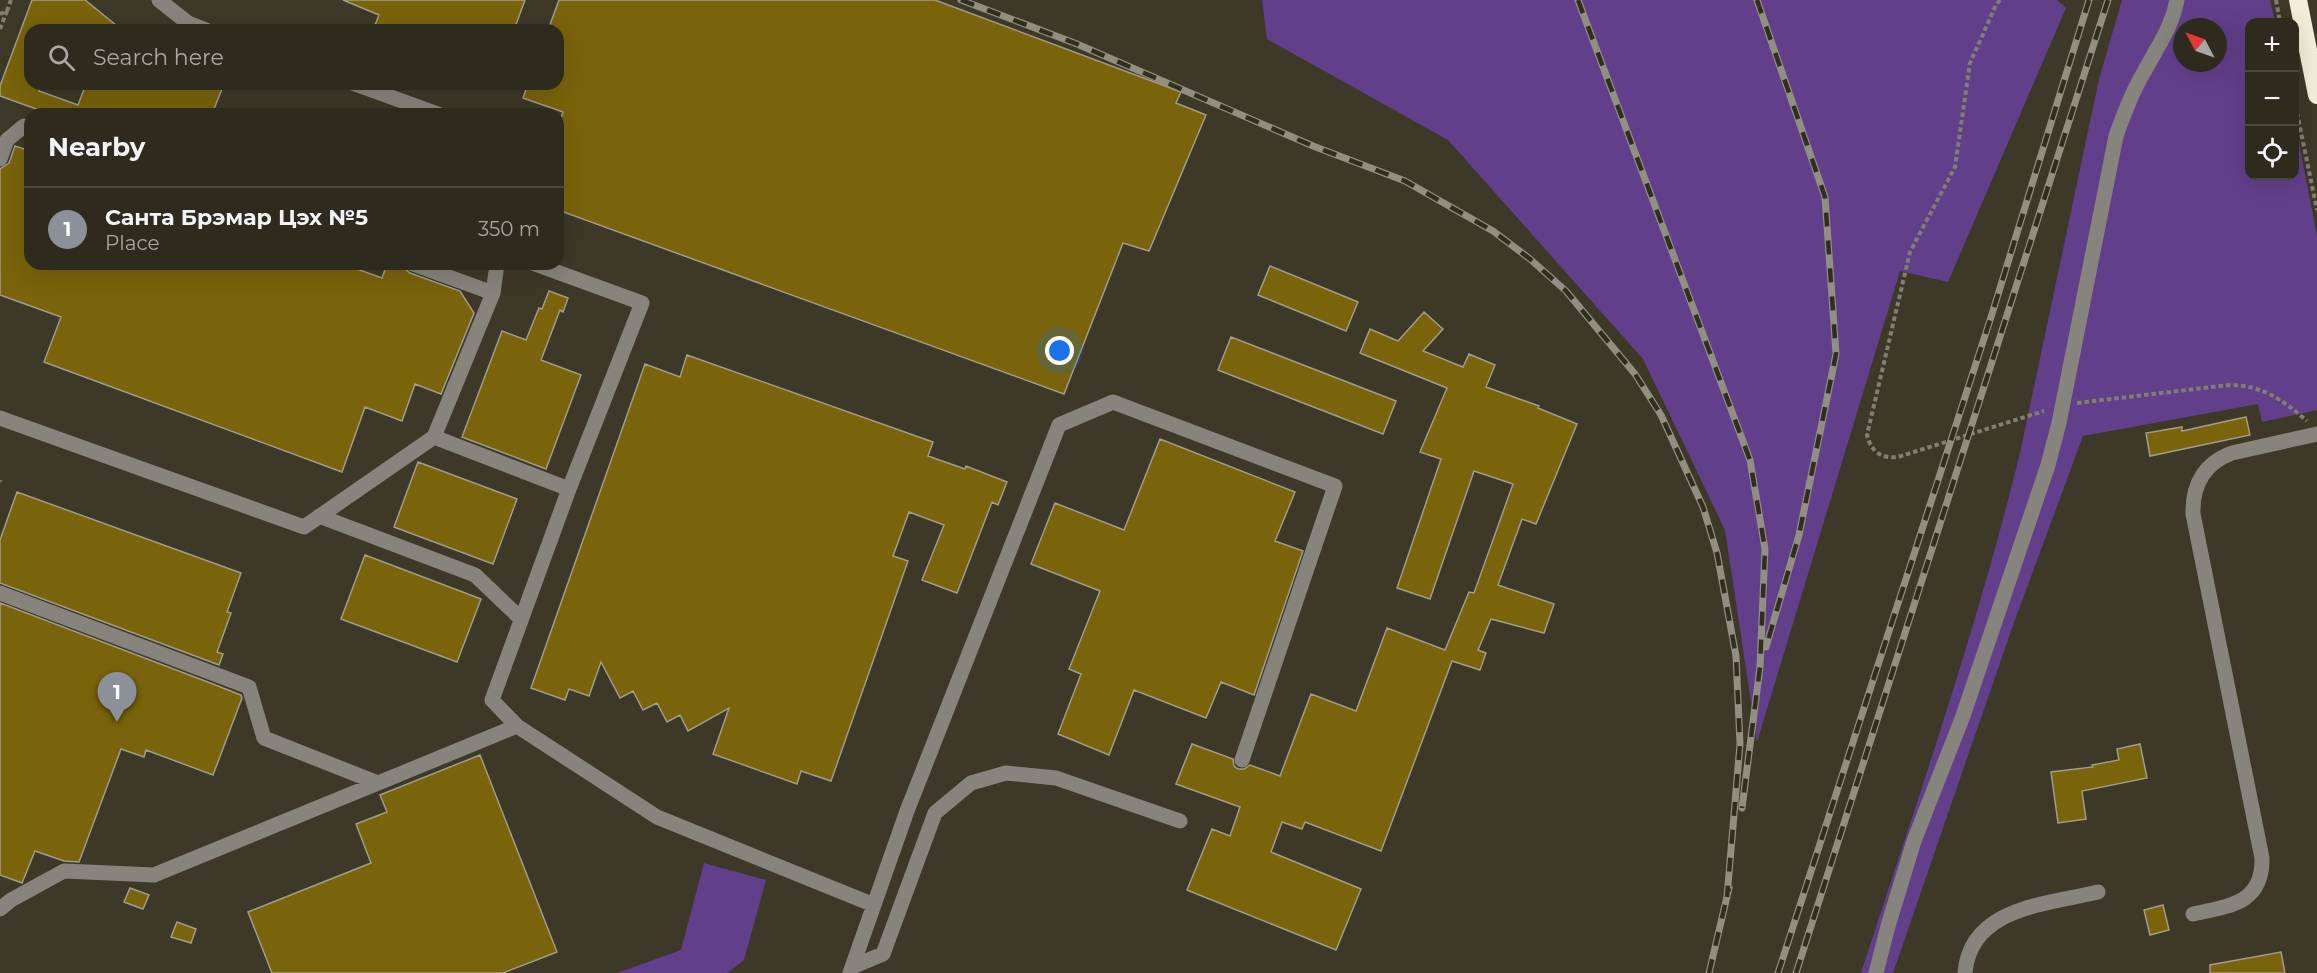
<!DOCTYPE html>
<meta charset="utf-8">
<style>
:root{--surface:#2e2a1e;--page:#363227;--text:#f1f3f6;--muted:#a7a7a4;--line:#49463c;--accent:#8c9099}
body{margin:0;font-family:Montserrat,sans-serif;background:var(--page);color:var(--text)}
.controls{position:absolute;right:18px;top:18px;display:grid;overflow:hidden;border-radius:12px;box-shadow:0 6px 24px #0002}
.controls button{width:54px;height:54px;display:grid;place-items:center;padding:0;border:0;border-bottom:2px solid var(--line);background:var(--surface);color:var(--text);font:30px sans-serif}
.compass{position:absolute;left:2173px;top:18px;width:54px;height:54px;border-radius:50%;background:var(--surface);box-shadow:0 6px 24px #0002;rotate:311deg}
.you{position:absolute;left:1060px;top:351px;width:21px;height:21px;margin:-15px;border:4px solid #fff;border-radius:50%;background:#1a73e8;box-shadow:0 0 0 9px #1a73e833}
.badge{display:grid;place-items:center;width:39px;height:39px;border-radius:50%;background:var(--accent);color:#fff;font-size:20px;font-weight:700}
.pin{position:absolute;translate:-50% -50px;filter:drop-shadow(0 2px 3px #0008)}
.pin::after{content:'';position:absolute;top:32px;width:21px;height:18px;background:inherit;clip-path:polygon(0 0,100% 0,50% 100%)}
.list{margin:0;padding:0;list-style:none}
h2{display:flex;justify-content:space-between;align-items:center;height:78px;margin:0;padding:0 24px;font-size:26px}
h2 small{font-size:20px;font-weight:400;color:var(--muted)}
.list li{display:grid;grid-template-columns:39px 1fr auto;gap:18px;align-items:center;box-sizing:border-box;height:84px;padding:0 24px;border-top:2px solid var(--line)}
.list b{display:block;font-size:22px;white-space:nowrap}
.list p{margin:0;font-size:20px;white-space:nowrap;color:var(--muted)}
.list em{font-size:20px;font-style:normal;color:var(--muted)}
.icon{flex:none;width:33px;height:33px;fill:none;stroke:currentColor;stroke-width:2;stroke-linecap:round;stroke-linejoin:round}
.map{position:relative;flex:none;width:2317px;height:973px;overflow:hidden}
.search{position:absolute;background:var(--surface);box-shadow:0 6px 24px #0002;left:24px;top:24px;width:540px;height:66px;display:flex;align-items:center;gap:15px;box-sizing:border-box;padding:0 21px;border-radius:18px;color:var(--muted);font-size:22px}
.panel{position:absolute;background:var(--surface);box-shadow:0 6px 24px #0002;left:24px;top:108px;width:540px;height:162px;border-radius:18px}
.map>svg:first-child{display:block}
.green{fill:#623f8b;fill-rule:evenodd}
.building{fill:#79630b;stroke:#a29c8a;stroke-width:1.5}
.lines{fill:none;stroke-linecap:round;stroke-linejoin:round}
.path{stroke:#827e71;stroke-width:4;stroke-dasharray:4.5 3;stroke-linecap:butt}
.minor{stroke:#86847c;stroke-width:15}
.highway{stroke:#f3edda;stroke-width:18}
.rail-casing{stroke:#928e82;stroke-width:7}
.rail{stroke:#322e1e;stroke-width:4.5;stroke-dasharray:14;stroke-linecap:butt}
</style>
<div class="map">
<svg width="2317" height="973" viewBox="0 0 2317 973">
<rect width="100%" height="100%" fill="#3d3828"/>
<path class="green" d="M1262,0H2057L2066,8L1948,282L1900,271L1757,742L1725,530L1643,359L1448,140L1267,39Z
M2122,0H2270L2275,22H2250V176H2294L2295,123L2317,236V410L2262,422L2258,404L2083,436L2012,628L1893,973H1861C1917,801 1977,629 2020,453L2099,79ZM2182,27H2218V63H2182Z
M704,863L766,880L744,960L727,973H617L681,950Z"/>
<path class="building" d="M32,0H85L122,30H30V84H42L39,91L78,105L86,84H224L212,114H50L0,96V86Z
M343,0H525L514,30H373L379,15Z
M559,0H935L1181,92L1176,103L1206,115L1149,251L1123,243L1064,394L558,210V126L563,112L523,98L528,84H558V30H548Z
M15,146L30,151V264H343L382,278L387,264H393L404,268L410,273L460,291L474,313L441,394L415,384L402,421L365,407L342,472L44,362L61,317L0,295V169L9,163Z
M1270,266L1358,302L1346,331L1258,295Z
M549,291L568,298L563,312L560,310L541,360L581,375L546,469L462,437L502,331L526,340L539,308L542,309Z
M1424,312L1443,329L1423,351L1463,367L1469,354L1495,365L1486,387L1539,406L1538,408L1577,424L1536,524L1522,519L1498,585L1554,604L1544,633L1491,619L1478,650L1486,653L1480,670L1452,661L1381,851L1305,822L1302,829L1282,822L1271,852L1361,889L1336,950L1187,890L1212,829L1230,836L1240,807L1176,784L1192,744L1233,759L1234,766L1238,769H1244L1250,765L1280,776L1311,694L1356,711L1387,628L1445,650L1469,592L1474,593L1513,484L1474,471L1430,599L1397,588L1441,459L1420,452L1447,388L1360,353L1370,329L1398,341Z
M1231,337L1396,401L1383,434L1218,370Z
M687,355L933,442L928,456L965,469L966,466L1007,482L998,505L992,502L957,593L922,580L944,525L909,512L893,556L908,561L831,781L801,771L797,784L713,754L729,708L688,731L680,715L667,722L657,703L643,710L633,691L620,698L601,662L589,696L569,689L565,700L531,688L645,364L680,377Z
M2246,417L2250,435L2150,456L2146,433L2182,427V431Z
M1160,439L1295,492L1275,541L1303,551L1254,695L1221,682L1206,718L1134,690L1109,755L1058,734L1081,674L1069,669L1100,591L1031,564L1055,503L1124,530Z
M418,462L517,499L493,564L394,527Z
M17,492L241,573L227,612L231,613L217,652L223,654L219,665L0,583V540Z
M365,555L481,599L457,662L341,619Z
M0,603L213,684L241,695L242,698L213,775L146,750L144,757L121,749L79,862L64,861L35,851L22,883L0,875Z
M2140,744L2147,778L2082,791L2086,819L2058,823L2051,772L2093,767L2092,765L2119,760L2117,749Z
M480,755L557,952L503,973H272L248,912L371,863L356,824L387,812L380,795Z
M130,888L149,895L143,909L124,902Z
M2163,905L2169,930L2150,935L2144,910Z
M177,922L196,929L191,943L171,937Z
M2281,952L2285,973H2210V965Z"/>
<g class="lines">
<path class="path" d="M2000,0L1996,5L1970,63L1955,167L1910,252L1867,435C1871,452 1882,459 1898,457L2044,411
M2276,0L2280,22
M0,14L7,11L11,0
M0,29L7,11
M2294,98L2317,210
M2077,403L2229,385C2262,385 2283,400 2307,421
M0,481L1,482"/>
<path class="minor" d="M159,0L188,23L206,30
M355,84L438,114
M0,159L7,140L24,126L30,128
M413,264L493,293
M535,264L642,303L569,489
M0,418L304,527L434,437L569,489L492,700L517,726L657,817L874,905
M434,437L493,293L497,264
M319,516L475,575L521,619
M0,593L249,687L264,738L378,783
M0,909L11,900L64,871L154,875L517,726
M2193,914C2229,906 2263,904 2262,858L2193,514C2192,484 2205,463 2232,453L2317,434
M852,967L883,954L935,813L971,783L1006,773L1056,778L1180,821
M850,973L907,811L1059,425L1113,402L1335,486L1242,760
M1876,973L1888,926L1914,841L1963,716L2048,465L2059,423L2116,136C2124,114 2132,92 2144,72C2157,47 2172,28 2177,0
M1965,973C1970,907 2048,904 2098,892"/>
<path class="highway" d="M2298,0L2317,95"/>
<defs>
<path id="rail" d="M961,0L1077,44L1313,146L1405,181L1493,231L1530,259L1566,291L1635,374L1661,415L1703,507L1717,553L1736,656L1740,744L1727,897
M1578,0L1750,460L1765,549L1760,667L1742,808
M1757,0L1825,197L1836,354L1799,535L1766,647
M1709,973L1729,888
M1778,973L1992,314L2089,0
M1796,973L2108,0"/>
</defs>
<use href="#rail" class="rail-casing"/>
<use href="#rail" class="rail"/>
</g>
</svg>
<div class="controls">
<button>+</button>
<button>−</button>
<button><svg class="icon" aria-label="locate" viewBox="0 0 24 24"><circle cx="12" cy="12" r="6"/><path d="M12 2v4M12 18v4M2 12h4M18 12h4"/></svg></button>
</div>
<svg class="compass" viewBox="-18 -18 36 36"><path d="M0-13l5 13h-10z" fill="#e53935"/><path d="M0 13l5-13h-10z" fill="#a7a7a4"/></svg>
<div class="you"></div>
<div class="pin badge" style="left:117px;top:722px">1</div>
<div class="search"><svg class="icon" aria-label="search" viewBox="0 0 24 24"><circle cx="10" cy="10" r="6"/><path d="M15 15l6 6"/></svg>Search here</div>
<section class="panel">
<h2>Nearby<small></small></h2>
<ul class="list">
<li><span class="badge">1</span><div><b>Санта Брэмар Цэх №5</b><p>Place</p></div><em>350 m</em></li>
</ul>
</section>
</div>
